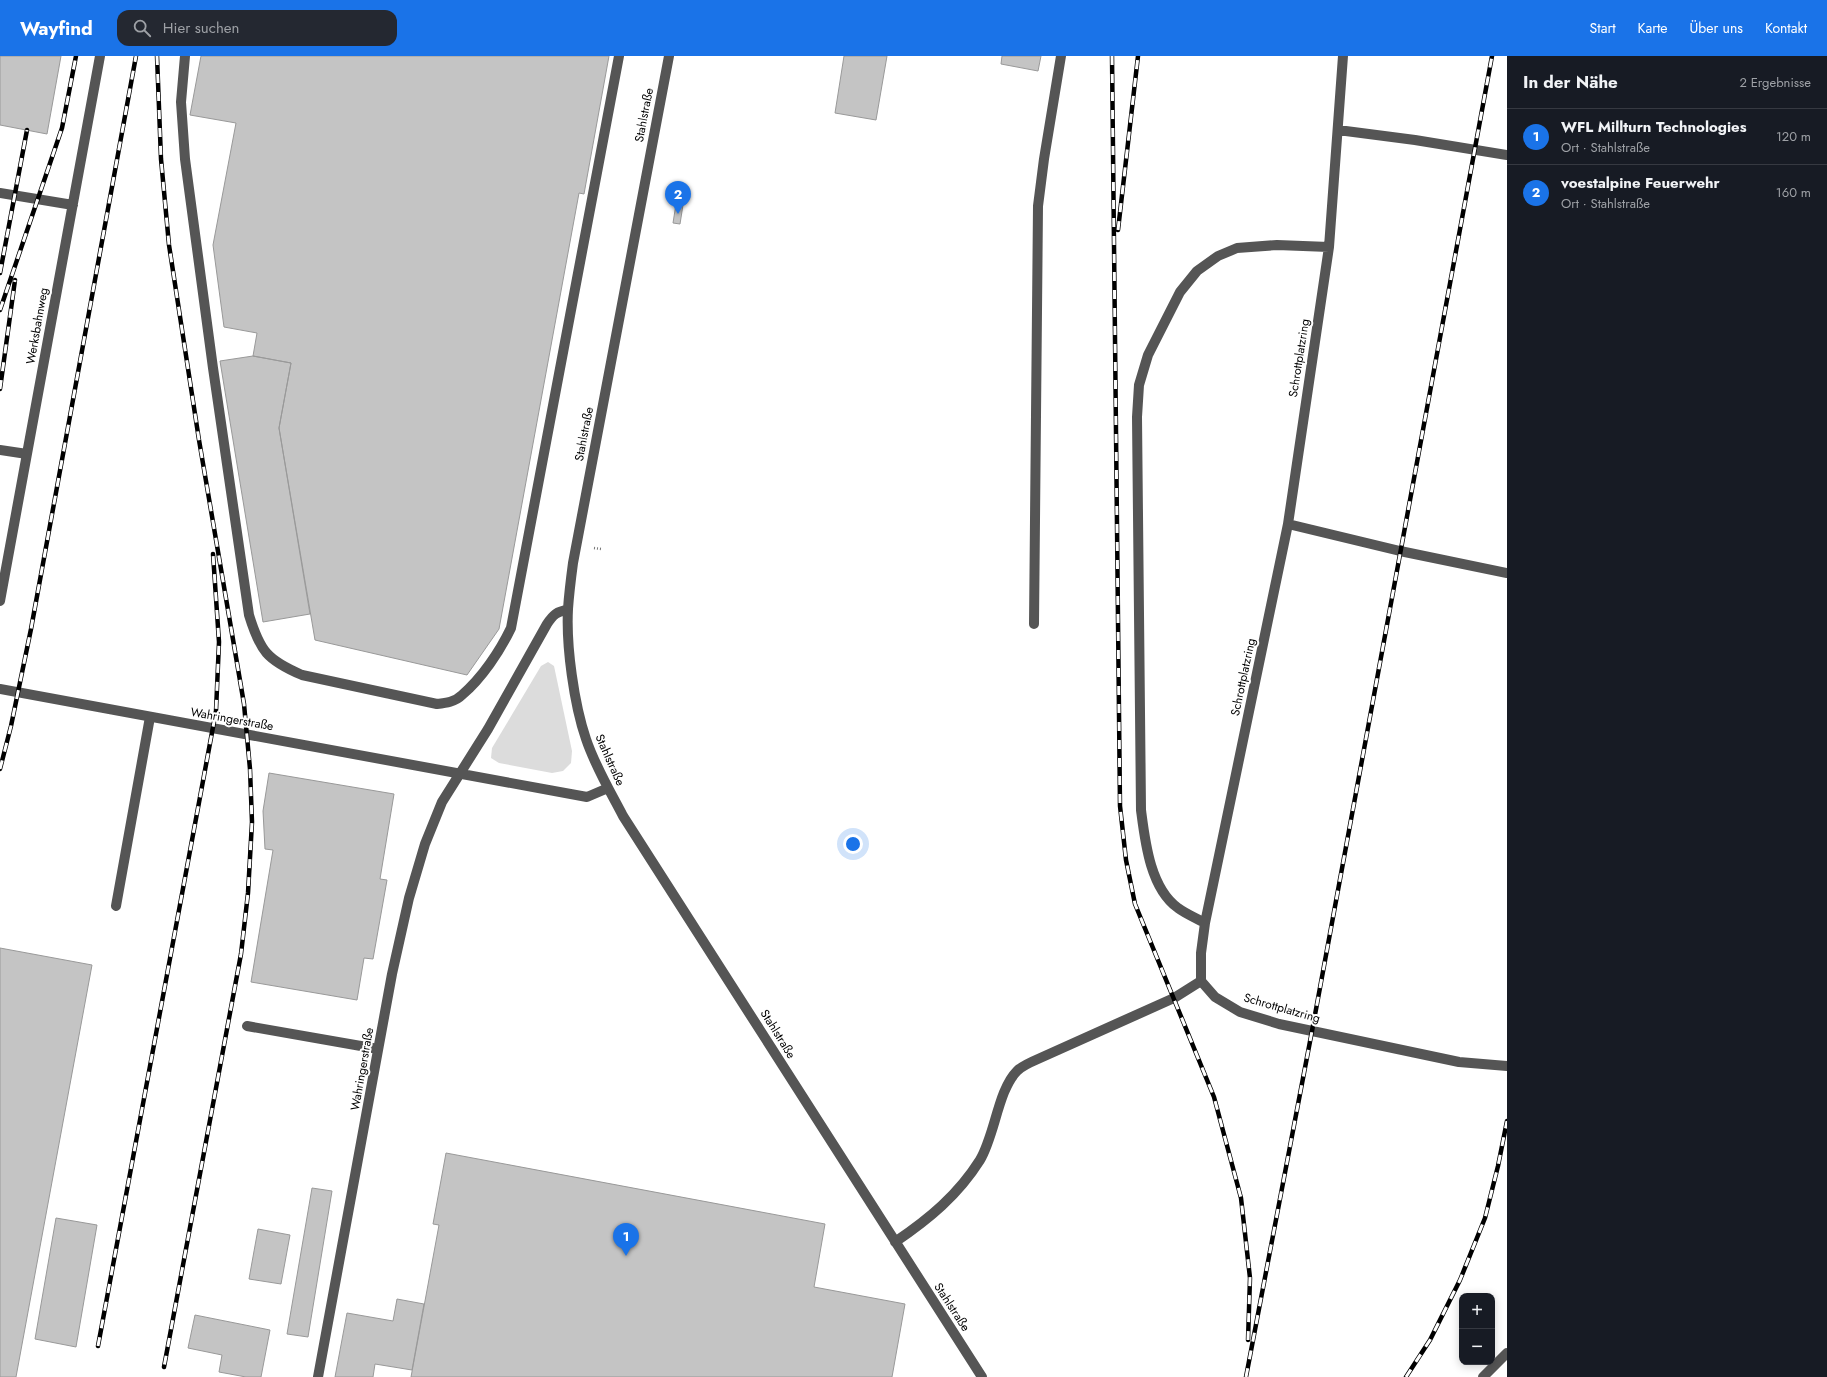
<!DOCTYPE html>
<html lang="de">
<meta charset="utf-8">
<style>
:root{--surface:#171b24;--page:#242831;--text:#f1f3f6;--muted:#9ea1a6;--line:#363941;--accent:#1a73e8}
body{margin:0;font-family:Jost,sans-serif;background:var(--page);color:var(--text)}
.controls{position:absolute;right:12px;bottom:12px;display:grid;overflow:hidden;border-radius:8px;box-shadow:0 2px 10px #0003}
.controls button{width:36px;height:36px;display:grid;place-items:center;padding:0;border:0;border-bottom:1px solid var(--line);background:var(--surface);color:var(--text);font:20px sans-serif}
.you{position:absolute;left:853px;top:788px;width:14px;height:14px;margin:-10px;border:3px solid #fff;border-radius:50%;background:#1a73e8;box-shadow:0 0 0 6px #1a73e833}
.badge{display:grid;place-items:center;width:26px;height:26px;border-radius:50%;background:var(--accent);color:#fff;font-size:13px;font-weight:700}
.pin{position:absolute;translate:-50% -33px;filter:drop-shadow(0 1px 2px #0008)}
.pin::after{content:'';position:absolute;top:21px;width:14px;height:12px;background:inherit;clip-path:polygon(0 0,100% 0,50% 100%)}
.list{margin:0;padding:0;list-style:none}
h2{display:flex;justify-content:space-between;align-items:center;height:52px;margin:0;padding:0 16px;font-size:17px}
h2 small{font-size:13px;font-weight:400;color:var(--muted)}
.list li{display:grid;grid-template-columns:26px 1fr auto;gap:12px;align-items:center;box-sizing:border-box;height:56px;padding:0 16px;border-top:1px solid var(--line)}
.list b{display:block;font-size:15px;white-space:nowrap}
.list p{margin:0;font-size:13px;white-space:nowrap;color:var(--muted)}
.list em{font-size:13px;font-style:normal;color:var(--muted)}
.icon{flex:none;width:22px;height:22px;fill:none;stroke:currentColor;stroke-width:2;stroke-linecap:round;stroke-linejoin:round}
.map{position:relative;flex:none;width:1507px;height:1321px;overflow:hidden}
header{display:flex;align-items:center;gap:24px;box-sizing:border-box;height:56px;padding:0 20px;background:var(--accent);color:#fff}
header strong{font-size:19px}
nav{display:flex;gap:22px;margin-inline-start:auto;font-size:14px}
.search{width:280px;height:36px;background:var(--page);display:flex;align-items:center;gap:10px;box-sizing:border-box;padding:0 14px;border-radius:12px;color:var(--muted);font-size:15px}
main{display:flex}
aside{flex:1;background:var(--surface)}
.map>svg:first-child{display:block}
.green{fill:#dcdcdc}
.building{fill:#c4c4c4;stroke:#999}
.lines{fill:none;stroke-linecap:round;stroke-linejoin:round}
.path{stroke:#777;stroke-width:2.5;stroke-dasharray:1 2;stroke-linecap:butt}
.minor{stroke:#555;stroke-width:10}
.rail-casing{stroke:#000;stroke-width:4.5}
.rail{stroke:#fff;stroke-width:3;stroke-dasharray:9;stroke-linecap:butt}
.labels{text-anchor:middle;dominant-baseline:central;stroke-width:4;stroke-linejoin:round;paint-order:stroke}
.street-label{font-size:12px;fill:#000;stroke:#fff}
</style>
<header>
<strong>Wayfind</strong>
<div class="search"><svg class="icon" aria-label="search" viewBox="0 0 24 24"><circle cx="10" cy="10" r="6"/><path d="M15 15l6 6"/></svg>Hier suchen</div>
<nav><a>Start</a><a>Karte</a><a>Über uns</a><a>Kontakt</a></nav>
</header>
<main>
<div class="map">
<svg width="1507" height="1321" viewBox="0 0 1507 1321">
<rect width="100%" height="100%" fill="#fff"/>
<path class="green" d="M548,606L554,610L572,695L571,707L563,715L552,717L499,707L491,702L492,692L541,610Z"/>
<path class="building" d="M0,0H61L47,78L0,69Z
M201,0H609L584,138L579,137L499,573L467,619L315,584L279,372L291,307L253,300L257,277L224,271L213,189L236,67L190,59Z
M844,0H887L876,64L835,57Z
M1002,0H1041L1038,15L1001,8Z
M676,148L683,149L680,168L673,167Z
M253,300L291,307L279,372L310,558L263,566L220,305Z
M269,717L394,738L380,823L387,824L373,903L364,902L357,944L251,926L273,794L265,793L263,755Z
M0,892L92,909L16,1321H0Z
M446,1097L825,1168L814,1231L905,1248L892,1321H411L439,1169L433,1168Z
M312,1132L332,1135L308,1281L287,1278Z
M56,1162L97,1169L76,1291L35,1283Z
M258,1173L290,1179L281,1228L249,1223Z
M397,1243L424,1248L412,1314L375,1308L373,1321H335L347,1257L393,1265Z
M195,1259L270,1274L261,1321H246L219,1316L222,1299L188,1292Z"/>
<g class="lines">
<path class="path" d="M594,492L601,493"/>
<path class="minor" d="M185,0L181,46L185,103L213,312L249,559C260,595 267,604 302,619L437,648C446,647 455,646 462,639C482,622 500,595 511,572L619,0
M669,0L573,507C571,522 569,538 568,553C566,590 574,648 586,683C595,710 610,735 623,760L982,1321
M1343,0L1329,191L1288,468L1205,867L1201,897V925L1215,941L1240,956L1279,968L1459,1006L1507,1010
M1338,74L1415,84L1507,99
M0,137L73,149
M0,394L27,398
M1288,468L1400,495L1507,517
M0,545L100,0
M1034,568L1038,150L1044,103L1061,0
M0,633L587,741L608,732
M116,850L150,661
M1205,867C1196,862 1186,858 1178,852C1150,832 1145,785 1141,754L1137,361L1139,329L1148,299L1180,236L1197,215L1218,200L1237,192L1277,189L1329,191
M247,970L378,993
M895,1186C929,1163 958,1139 980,1104C995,1079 998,1034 1017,1015C1022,1010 1031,1006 1038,1003L1174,942L1201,925
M318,1321L392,918L409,842L425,788L442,746L488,673L547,568C553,559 557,555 568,554
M1483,1321L1507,1297"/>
<defs>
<path id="rail" d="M157,0L161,103L169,189L199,384L244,648L250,713L252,766L248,837L241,898L164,1311
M1112,0L1120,750L1126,804L1135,848L1214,1041L1241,1142L1250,1222L1248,1284
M1118,174L1138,0
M0,217L27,74
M0,254L62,72L76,0
M0,333L15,224
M0,713L11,670L31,573L136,0
M98,1290L216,655L219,586L213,498
M1246,1321L1312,975L1492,0
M1406,1321L1430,1284L1460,1224L1485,1162L1498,1110L1507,1065"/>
</defs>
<use href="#rail" class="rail-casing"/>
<use href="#rail" class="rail"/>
</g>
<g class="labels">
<g class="street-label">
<text transform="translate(644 59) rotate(-79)">Stahlstraße</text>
<text transform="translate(37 270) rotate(-80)">Werksbahnweg</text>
<text transform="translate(1299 302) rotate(-81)">Schrottplatzring</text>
<text transform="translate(584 378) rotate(-79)">Stahlstraße</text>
<text transform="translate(1243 621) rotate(-78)">Schrottplatzring</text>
<text transform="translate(232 663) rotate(10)">Wahringerstraße</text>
<text transform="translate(610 704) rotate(66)">Stahlstraße</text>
<text transform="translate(1282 952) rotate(16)">Schrottplatzring</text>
<text transform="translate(778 978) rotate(58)">Stahlstraße</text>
<text transform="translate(362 1013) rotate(-80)">Wahringerstraße</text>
<text transform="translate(952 1251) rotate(57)">Stahlstraße</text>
</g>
</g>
</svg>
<div class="controls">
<button>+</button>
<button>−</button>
</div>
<div class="you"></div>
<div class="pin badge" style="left:626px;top:1200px">1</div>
<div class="pin badge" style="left:678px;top:158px">2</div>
</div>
<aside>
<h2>In der Nähe<small>2 Ergebnisse</small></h2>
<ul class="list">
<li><span class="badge">1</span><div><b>WFL Millturn Technologies</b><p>Ort · Stahlstraße</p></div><em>120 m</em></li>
<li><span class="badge">2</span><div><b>voestalpine Feuerwehr</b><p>Ort · Stahlstraße</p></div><em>160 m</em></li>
</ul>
</aside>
</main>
